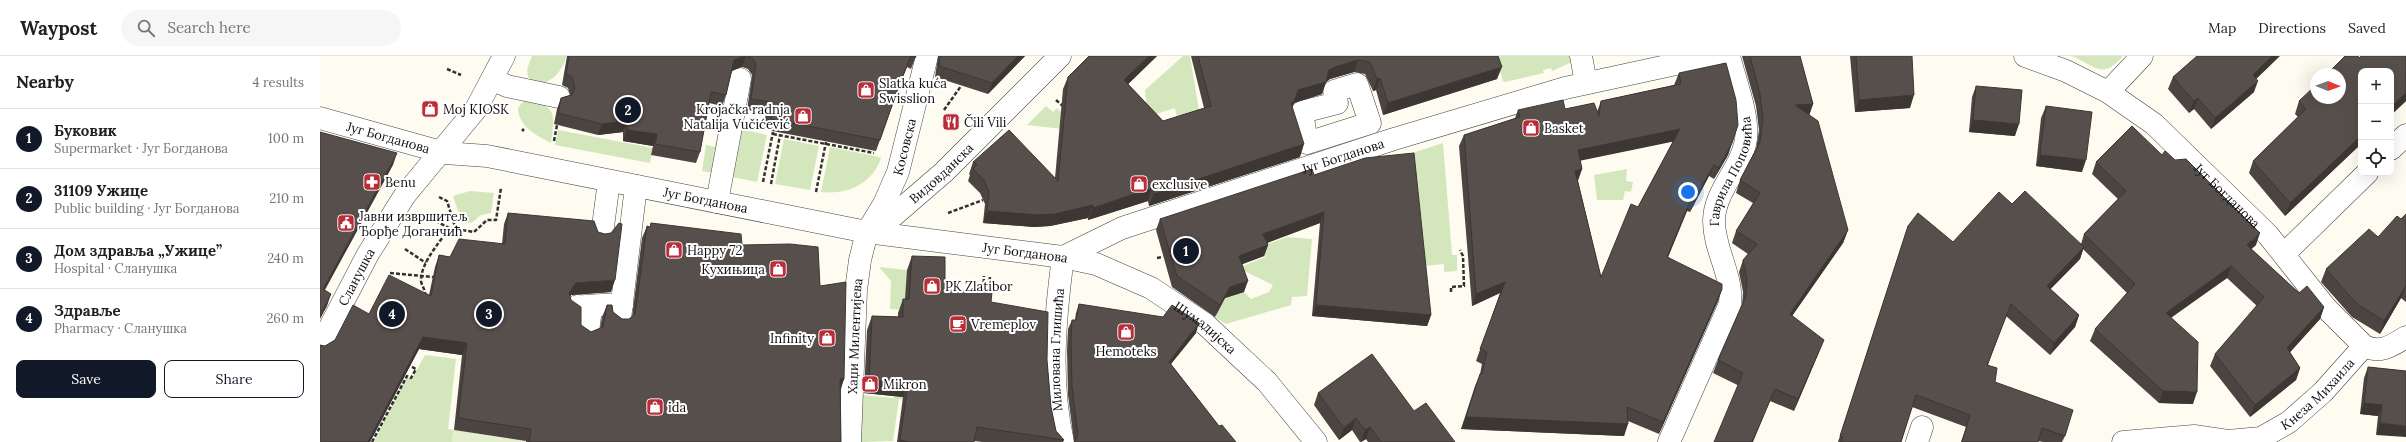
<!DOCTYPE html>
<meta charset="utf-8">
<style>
:root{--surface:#fff;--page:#f6f6f6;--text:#202124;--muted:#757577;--line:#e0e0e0;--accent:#111827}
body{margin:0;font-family:Lora,serif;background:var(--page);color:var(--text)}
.controls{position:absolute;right:12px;top:12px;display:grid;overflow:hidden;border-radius:8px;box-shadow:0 4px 16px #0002}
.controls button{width:36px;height:36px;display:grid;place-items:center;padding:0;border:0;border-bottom:1px solid var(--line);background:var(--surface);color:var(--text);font:20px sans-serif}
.compass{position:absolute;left:1990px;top:12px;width:36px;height:36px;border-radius:50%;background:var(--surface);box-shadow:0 4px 16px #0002;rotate:91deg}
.you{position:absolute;left:1368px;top:136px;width:14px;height:14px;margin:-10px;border:3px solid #fff;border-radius:50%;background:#1a73e8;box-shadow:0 0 0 6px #1a73e833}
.badge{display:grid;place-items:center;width:26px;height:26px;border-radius:50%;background:var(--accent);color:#fff;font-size:13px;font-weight:700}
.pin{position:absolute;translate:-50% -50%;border:2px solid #fff;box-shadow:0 1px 4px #0006}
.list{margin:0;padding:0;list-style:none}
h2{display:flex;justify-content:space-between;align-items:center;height:52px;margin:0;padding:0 16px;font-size:17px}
h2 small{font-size:13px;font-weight:400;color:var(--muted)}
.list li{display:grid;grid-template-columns:26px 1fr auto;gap:12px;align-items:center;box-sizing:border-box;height:60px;padding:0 16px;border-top:1px solid var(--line)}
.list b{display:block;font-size:15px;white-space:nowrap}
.list p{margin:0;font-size:13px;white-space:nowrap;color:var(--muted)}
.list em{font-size:13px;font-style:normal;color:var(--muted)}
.actions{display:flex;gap:8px;padding:12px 16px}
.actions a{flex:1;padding:9px 0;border:1px solid var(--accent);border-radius:8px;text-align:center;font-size:14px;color:var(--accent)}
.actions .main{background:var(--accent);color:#fff}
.icon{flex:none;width:22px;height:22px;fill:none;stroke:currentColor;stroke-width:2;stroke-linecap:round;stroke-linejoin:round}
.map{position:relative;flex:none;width:2086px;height:386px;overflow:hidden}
header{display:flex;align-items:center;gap:24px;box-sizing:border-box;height:56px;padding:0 20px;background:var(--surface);border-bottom:1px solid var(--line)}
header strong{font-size:19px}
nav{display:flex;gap:22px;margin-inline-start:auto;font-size:14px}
.search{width:280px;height:36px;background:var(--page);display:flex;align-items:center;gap:10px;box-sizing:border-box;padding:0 14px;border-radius:22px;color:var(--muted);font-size:15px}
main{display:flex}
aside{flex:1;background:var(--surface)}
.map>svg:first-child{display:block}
.green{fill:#d4e7bc}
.pitch{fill:#e4efcd}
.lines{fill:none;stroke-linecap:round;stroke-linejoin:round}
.minor-casing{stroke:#424242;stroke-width:23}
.path{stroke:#313131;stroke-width:2.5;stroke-dasharray:4 2;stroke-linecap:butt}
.minor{stroke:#fff;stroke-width:22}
.wall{fill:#4b4440;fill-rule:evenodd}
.shaded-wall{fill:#3d3734}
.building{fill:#574f4b;stroke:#3d3734;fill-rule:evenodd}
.labels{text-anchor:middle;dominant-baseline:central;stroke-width:4;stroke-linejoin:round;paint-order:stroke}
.poi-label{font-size:13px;fill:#0f0f0f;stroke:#fff;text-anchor:start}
.street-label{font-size:13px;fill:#0f0f0f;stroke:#fff}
</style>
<header>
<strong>Waypost</strong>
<div class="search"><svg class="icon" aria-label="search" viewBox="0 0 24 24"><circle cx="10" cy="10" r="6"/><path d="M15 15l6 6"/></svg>Search here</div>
<nav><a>Map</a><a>Directions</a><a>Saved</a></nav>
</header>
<main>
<aside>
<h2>Nearby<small>4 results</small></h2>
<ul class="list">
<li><span class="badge">1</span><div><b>Буковик</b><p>Supermarket · Југ Богданова</p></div><em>100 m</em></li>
<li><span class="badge">2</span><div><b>31109 Ужице</b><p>Public building · Југ Богданова</p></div><em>210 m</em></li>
<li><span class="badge">3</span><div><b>Дом здравља „Ужице”</b><p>Hospital · Сланушка</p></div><em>240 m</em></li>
<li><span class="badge">4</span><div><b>Здравље</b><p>Pharmacy · Сланушка</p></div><em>260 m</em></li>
</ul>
<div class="actions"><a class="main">Save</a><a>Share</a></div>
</aside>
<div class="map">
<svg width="2086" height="386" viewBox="0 0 2086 386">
<rect width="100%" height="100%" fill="#fefbf1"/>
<path class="green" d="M212,0H246C244,15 224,38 208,21L207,13Z
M863,0H870L880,60L858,67L855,52L827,61L825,34Z
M1175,0H1250L1252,6L1232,15L1231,12L1223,14L1224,17L1185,26L1183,25Z
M1752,0H1802V1C1782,24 1776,10 1752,0Z
M205,43C237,50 235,57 231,87C217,80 198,70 198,52Z
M403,50L406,51L394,117L382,115L386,89L395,91Z
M726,50L733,56L737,52L760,75L707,69Z
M420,73L447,79L437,126L412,121Z
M238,74L333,92L330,107L235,89Z
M464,83L499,90L490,134L455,128Z
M1123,87L1132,199H1137V215L1124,216V208L1104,210L1092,97Z
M510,91L555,100L561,102C552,128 528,139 501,136Z
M1307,113L1306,125L1313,126L1311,136L1305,135L1303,144H1277L1274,119Z
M150,135L174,137L171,157L161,159C153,165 154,168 142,167L133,140Z
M967,181L992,183L987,240L972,241L971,249L906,268L895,261L905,242L924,236L931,243L949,236L953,229L918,212L945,201L941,190Z
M559,211L587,214L611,255L570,253L571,225Z
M105,299L136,303L128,373L134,374L132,386H54L87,321L92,323Z
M576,305L645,353L579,343L573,385L541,386V339L573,342Z"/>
<path class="pitch" d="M134,374L205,385V386H132Z"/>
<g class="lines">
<defs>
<g id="minor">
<path d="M1261,0L1266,27"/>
<path id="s1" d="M1705,0L1746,15L1788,36L1834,68L1948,179L2006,252L2044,290C2061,298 2071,290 2086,281"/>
<path d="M172,23L187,30L239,41"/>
<path d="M1037,28L1050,67L987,87L982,56L1017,47L1014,35Z"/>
<path d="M1788,36L1822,0"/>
<path id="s2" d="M0,62L125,97L167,100L547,176L743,201L776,208L831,232L885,268L947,326L996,386"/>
<path d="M2071,93L2086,79"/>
<path d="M397,146L420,23"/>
<path id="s3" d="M551,173L573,160L624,116L740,0"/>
<path d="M282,178L289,125"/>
<path d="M1964,198L2047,117"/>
<path id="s4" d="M743,201L802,172L1074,83L1245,32L1393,0"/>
<path d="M257,250C273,251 286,247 302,249"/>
<path d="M300,263L316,130"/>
<path d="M268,276L271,252"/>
<path id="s5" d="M0,290L48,198L85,139L156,53L184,0"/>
<path id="s6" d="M530,386L536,234L540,204L547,176L564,148L578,116L607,0"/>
<path id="s7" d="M743,386C729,325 735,262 743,201"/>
<path id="s8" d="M1349,386L1410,248C1413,219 1394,194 1394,165C1394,135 1422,112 1426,83C1429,60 1415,24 1409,0"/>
<path d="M1597,386L1602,371"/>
<path id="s9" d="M1803,386L1874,380L1908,385L1941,382L1969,366L2003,336L2044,290"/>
</g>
</defs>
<use href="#minor" class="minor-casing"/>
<path class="path" d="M127,13L141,19
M736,44L744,51
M624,54L641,30
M439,72L445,73L446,69
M202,75L204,73
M453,78L554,97
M234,85L237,69
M443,126L453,76
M451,128L460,79
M496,136L506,86
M119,141L127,145L136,174
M628,157L663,144
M105,159L129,172
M85,193L106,207
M837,202L843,201
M70,217L113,221
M1131,236V231L1144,230L1143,200L1140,194
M669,237L670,220
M663,239L664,220
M105,240C106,234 102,231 101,225C101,206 119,188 129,172L154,176L167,164H176L181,132
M52,386L87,320L91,322L96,313L90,310"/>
<use href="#minor" class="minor"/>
</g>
<path class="wall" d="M247,0H596L591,13L587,11L577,37L556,95L447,74L448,69L444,68L446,57L427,54L432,19L428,13L422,11L412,15L406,39L402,50L389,47L380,96L376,107L331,99L333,90L303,85V76L278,79L234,68L237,53L241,42L250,39L248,32L242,29Z
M618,0H705L668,38L615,21Z
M769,0H837L808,28L843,65L884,52L871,0H1178L1177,23L1063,59L1056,34L1053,35L1045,18L1034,16L1010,23L1006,26L1002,38L974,47L972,51L980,101L829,150L828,145L768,164V162L730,170L714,171L663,167L665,148L660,137L648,125L650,119L649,118L653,106L735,122L743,33L748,21Z
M1422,0H1480L1493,48L1489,59L1528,174L1523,187L1472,260L1499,296L1474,355L1450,345L1393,317L1398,304L1422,250L1423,236L1419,216L1423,204L1428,198L1412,187L1416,175L1433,147L1416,137L1420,124L1436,93L1439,74L1436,50Z
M1530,0H1592L1590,52L1535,56Z
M2086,0V45L2071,59V15H2041V88L1965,160L1929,117L1933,105L1978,61L1975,58L1979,45L2039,2Z
M1359,17L1412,87L1408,99L1394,123L1389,120L1370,156L1367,155L1348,201L1402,233L1398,245L1339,378L1308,365L1304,380L1141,373L1155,330L1160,318L1162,308L1156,305L1180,237L1152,250L1139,90L1144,79L1195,62L1198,54L1245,53L1277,56L1281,45L1354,29ZM1353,85L1318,151L1281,221L1258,125L1262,113L1260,104Z
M1853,21L1936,23L1934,36L1891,73L1874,53L1869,57L1848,33Z
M1656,30L1695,80L1649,76L1652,41Z
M1726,50L1762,116L1716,110L1721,62Z
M1842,99L1936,189L1931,193L1979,237L2004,251L2000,263L1970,296L1980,312L1976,324L1930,361L1890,310L1895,298L1937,250L1907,222L1851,261L1873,348L1839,347L1770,285L1775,273L1807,237L1763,193L1760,203L1730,233L1759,259L1755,271L1730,299L1686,260L1668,309L1675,326L1745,380L1742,386H1723L1718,385V386H1641L1646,371L1592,351L1581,386H1518L1588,170L1633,186L1692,148L1761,188L1764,178L1798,143L1772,118L1776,106Z
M994,119L1111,259L1107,270L992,260L1000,167L947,187L948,189L944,200L922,208L924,236L905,242L895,261L852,231L836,174L840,163Z
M188,157L291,236L251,239L250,241L261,269L271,276L280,272L282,261L287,249L293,256L302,263H309L312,261L322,182L327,170L330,171L331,167L422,189L500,230L524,323L521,333V386H206V385L134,374L142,299L99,293L50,386H0L5,290L15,284L49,258L109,239L115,211L119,199L130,201L182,188L184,168Z
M2086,158V246L2081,242L2060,278L2032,261L2001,226L2006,213L2058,181L2081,163Z
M592,200L625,234L671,246L727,304L731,351L736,375L744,384L743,386H662L654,385V386H577L583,341L544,337L547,274L552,260L578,261V257L583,243H585L587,214Z
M759,248L876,277L851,308L899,370L754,386L748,339L747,294L748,273L752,264H755L756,257Z
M2048,311L2086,315L2056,379L2058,360L2040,358L2044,322Z
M998,337L1094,355L1135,386H1048L1046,383L1041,386H1040L1032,374L1019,384L994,349Z"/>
<path class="shaded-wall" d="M426,0L422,11L410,15L414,4Z
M698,0H705L668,38L672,27Z
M829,0H837L800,36L804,24Z
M1952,0H1960L1929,30L1933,19Z
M1038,4L1034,16L1010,23L1006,26L1002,38L974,47L970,58L971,47L978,34L1015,11Z
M1182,11L1177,23L1063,59L1068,47Z
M1060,22L1056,34L1053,35L1057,23Z
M1938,25L1934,36L1891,73L1895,62Z
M2086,37V45L2071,59V51Z
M1594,39L1590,52L1535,56L1539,44Z
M1878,42L1874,53L1869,57L1874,45Z
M1493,48L1489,60L1475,49Z
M1653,64L1699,68L1695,80L1649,76Z
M307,65L303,76L278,79L282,68Z
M1360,73L1356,85L1254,106L1258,94Z
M307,74L337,78L333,90L303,85Z
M2041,80V88L1965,160L1970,147Z
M1412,87L1408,99L1394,123L1399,112Z
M984,88L980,101L829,150L834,138Z
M77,97L73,109L0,243L3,233Z
M1720,99L1766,104L1762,116L1716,110Z
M1394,109L1389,120L1370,156L1374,144Z
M1262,113L1257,125L1255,115Z
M832,132L828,145L768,164L773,152Z
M1371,143L1367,155L1343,213L1347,201Z
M773,149L768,162L730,170L714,171L663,167L667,155Z
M1004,156L1000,167L939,190L943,178Z
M1528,174L1523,187L1465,270L1470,258Z
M1940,177L1936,189L1923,201L1927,189Z
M948,189L944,200L915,211L919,200Z
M1764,191L1760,203L1722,242L1727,230Z
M1911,210L1907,222L1841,269L1846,257Z
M295,224L291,236L251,239L245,249L249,237L256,227Z
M928,225L924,236L905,242L895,261L900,249L910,231Z
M1185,226L1180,237L1152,250L1156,238Z
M2086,230L2081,242L2060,278L2064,265Z
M1402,233L1398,245L1339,378L1343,366Z
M11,238L7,250L0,263V259Z
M996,249L1111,259L1107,270L992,260Z
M2004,251L2000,263L1963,304L1967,292Z
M1759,259L1755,271L1730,299L1734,287Z
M879,267L876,277L845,315L849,306Z
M103,281L147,287L142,299L99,293L50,386H48Z
M1504,284L1499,296L1474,355L1478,343Z
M1980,312L1976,324L1930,361L1935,349Z
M520,323H524L519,335Z
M549,324L588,327L583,341L544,337Z
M1455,333L1450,345L1433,386H1432Z
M1843,335L1877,336L1873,348L1839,347Z
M2044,347L2062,349L2058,360L2040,358Z
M1146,361L1308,368L1304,380L1141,373Z
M1036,362L1032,374L1019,384L1024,372Z
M2060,367L2086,370V381L2056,379Z
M1050,371L1046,383L1041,386L1045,374Z
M580,384L590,386H579Z"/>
<path class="building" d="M249,0H425L414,4L406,39L391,36L380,96L335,88L337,78L307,74V65L282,68L238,57L241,42L252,39L255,32L252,21L246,18Z
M427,0H596L595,2L591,0L579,29L560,84L451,63L452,58L448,57L450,46L431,43L436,8L432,2Z
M620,0H698L672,27L619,10Z
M769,0H829L804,24L843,65L891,50L878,0H1178L1182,11L1068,47L1060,22L1057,23L1050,6L1038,4L1015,11L1009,14L1006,26L978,34L974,46L971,47L984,88L834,138L832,132L773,152V149L735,158L719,159L667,155L669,136L664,124L653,113L657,109L653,106L689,74L738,125L748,21Z
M1430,0H1480L1493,48L1475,49L1498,65L1528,174L1470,258L1504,284L1478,343L1455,333L1432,386H1394L1423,317L1398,304L1426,240L1427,223L1423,204L1437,188L1416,175L1440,137L1420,124L1440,86L1443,62L1440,38Z
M1536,0H1592L1594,39L1539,44Z
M1877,0H1952L1933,19L1938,25L1895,62L1878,42L1874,45L1853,21Z
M2025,0H2038L2039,2L2041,0H2086V37L2071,51V15H2041V80L1970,147L1933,105L1986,53L1979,45L1996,29V42H2020V18H2007Z
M1406,7L1416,44L1418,69L1412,87L1399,112L1394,109L1374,144L1371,143L1347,201L1402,228V233L1343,366L1307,351L1308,368L1146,361L1160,318H1162L1167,296L1160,293L1185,226L1156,238L1144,79L1200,61L1198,54L1243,44L1245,53L1274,47L1279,60L1281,45L1361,28L1359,17ZM1360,73L1318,151L1311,148L1281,221L1255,115L1262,113L1258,94Z
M1656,30L1702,34L1699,68L1653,64Z
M1726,50L1772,56L1766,104L1720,99Z
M1812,70L1842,99L1845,95L1855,104L1866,103L1940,177L1927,189L1979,237L1987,230L2004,251L1967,292L1980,312L1935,349L1895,298L1944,241L1911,210L1846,257L1878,286L1877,336L1843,335L1775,273L1815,228L1764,178L1806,135L1776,106Z
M0,76L77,97L3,233L11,238L0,259Z
M1094,97L1111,259L996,249L1004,156L943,178L948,189L919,200L928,225L910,231L900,249L857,220L840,163L992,113L994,119L1045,102Z
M1705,135L1764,191L1727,230L1759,259L1734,287L1691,248L1667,309L1677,312L1675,326L1753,354L1745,380L1722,372L1718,386H1642L1650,359L1596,339L1581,386H1521L1523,381L1520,380L1588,170L1598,157L1633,186L1679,136L1692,148Z
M188,157L274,165L278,176L285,178L291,177L299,167L302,168L295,224L256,227L249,237L251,244L261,251V269L271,276L283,271L287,249H292L293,256L302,263H309L315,258L327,170L330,171L331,167L421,178L422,189L470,188L498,191L500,230L526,226L524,323H520L521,386H209L211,373L138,362L147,287L103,281L48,386H0V289L5,290L15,284L33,249L49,258L69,219L111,240L119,199L130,201L139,183L185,188Z
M2086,158V230L2064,265L2037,248L2006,213L2049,173L2058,181L2077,160L2081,163Z
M592,200L625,201V234L672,236L671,246L728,256L727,304L731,351L736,375L744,384L657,371L654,386H590L580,384L588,327L549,324L552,260L583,261V243H589Z
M759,248L843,261L852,249L879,267L849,306L899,370L902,369L916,386H754L758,380L752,330L751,284L752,264H756Z
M1052,298L1094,355L1106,347L1135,386H1061L1050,371L1045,374L1036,362L1024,372L998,337Z
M2048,311L2086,315V370L2060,367L2062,349L2044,347Z"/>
<defs>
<symbol id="shop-square" viewBox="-11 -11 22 22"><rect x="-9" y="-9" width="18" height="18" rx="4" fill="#b82d38" stroke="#fff"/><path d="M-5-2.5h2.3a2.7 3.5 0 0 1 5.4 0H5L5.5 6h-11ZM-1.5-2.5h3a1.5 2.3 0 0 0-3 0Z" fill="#fff"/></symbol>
<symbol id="restaurant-square" viewBox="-11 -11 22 22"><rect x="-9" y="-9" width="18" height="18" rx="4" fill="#b82d38" stroke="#fff"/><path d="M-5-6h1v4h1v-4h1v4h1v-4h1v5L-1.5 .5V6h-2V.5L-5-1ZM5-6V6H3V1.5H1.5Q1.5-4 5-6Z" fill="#fff"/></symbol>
<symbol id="pharmacy-square" viewBox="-11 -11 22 22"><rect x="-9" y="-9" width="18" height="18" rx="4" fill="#b82d38" stroke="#fff"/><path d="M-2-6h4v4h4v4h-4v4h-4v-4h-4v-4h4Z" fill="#fff"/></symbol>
<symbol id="civic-square" viewBox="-11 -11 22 22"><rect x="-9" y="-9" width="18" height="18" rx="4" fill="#b82d38" stroke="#fff"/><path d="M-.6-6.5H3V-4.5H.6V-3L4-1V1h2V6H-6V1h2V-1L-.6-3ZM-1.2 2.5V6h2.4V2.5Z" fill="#fff"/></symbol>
<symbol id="cafe-square" viewBox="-11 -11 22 22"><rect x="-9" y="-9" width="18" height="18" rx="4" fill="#b82d38" stroke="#fff"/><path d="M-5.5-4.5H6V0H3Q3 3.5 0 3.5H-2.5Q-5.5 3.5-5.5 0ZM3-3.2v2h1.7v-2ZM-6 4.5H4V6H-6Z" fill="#fff"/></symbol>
</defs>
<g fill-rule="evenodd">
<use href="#shop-square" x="536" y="24" width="20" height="20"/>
<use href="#shop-square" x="100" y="43" width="20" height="20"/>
<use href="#shop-square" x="473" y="50" width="20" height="20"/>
<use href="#restaurant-square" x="621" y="56" width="20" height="20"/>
<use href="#shop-square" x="1201" y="62" width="20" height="20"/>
<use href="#pharmacy-square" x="42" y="116" width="20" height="20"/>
<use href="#shop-square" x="809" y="118" width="20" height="20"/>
<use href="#civic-square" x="16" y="157" width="20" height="20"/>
<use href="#shop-square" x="344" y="184" width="20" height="20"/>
<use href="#shop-square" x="448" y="203" width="20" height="20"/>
<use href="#shop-square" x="602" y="220" width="20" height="20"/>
<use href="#cafe-square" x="628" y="258" width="20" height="20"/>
<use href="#shop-square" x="796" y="266" width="20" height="20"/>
<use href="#shop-square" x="497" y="272" width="20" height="20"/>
<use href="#shop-square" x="540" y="318" width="20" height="20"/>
<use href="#shop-square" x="325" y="341" width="20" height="20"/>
</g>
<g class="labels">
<g class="poi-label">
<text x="559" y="27">Slatka kuća<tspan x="559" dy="15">Swisslion</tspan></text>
<text x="123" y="53">Moj KIOSK</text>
<text x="470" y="53" text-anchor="end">Krojačka radnja<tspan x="470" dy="15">Natalija Vučićević</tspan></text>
<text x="644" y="66">Čili Vili</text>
<text x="1224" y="72">Basket</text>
<text x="65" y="126">Benu</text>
<text x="832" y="128">exclusive</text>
<text x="39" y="160">Јавни извршитељ<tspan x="39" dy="15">Ђорђе Доганчић</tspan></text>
<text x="367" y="194">Happy 72</text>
<text x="445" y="213" text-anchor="end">Кухињица</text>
<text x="625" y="230">PK Zlatibor</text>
<text x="651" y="268">Vremeplov</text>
<text x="494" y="282" text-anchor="end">Infinity</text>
<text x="806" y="295" text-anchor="middle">Hemoteks</text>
<text x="563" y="328">Mikron</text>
<text x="348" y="351">ida</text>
</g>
<g class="street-label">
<text stroke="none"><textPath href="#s2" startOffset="71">Југ Богданова</textPath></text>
<text stroke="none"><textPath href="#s6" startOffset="305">Косовска</textPath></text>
<text stroke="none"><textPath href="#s4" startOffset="298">Југ Богданова</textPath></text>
<text stroke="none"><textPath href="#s8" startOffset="289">Гаврила Поповића</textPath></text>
<text stroke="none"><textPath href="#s3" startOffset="90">Видовданска</textPath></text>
<text stroke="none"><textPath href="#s1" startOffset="249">Југ Богданова</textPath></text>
<text stroke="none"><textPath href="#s2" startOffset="395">Југ Богданова</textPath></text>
<text stroke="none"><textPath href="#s2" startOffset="719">Југ Богданова</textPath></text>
<text stroke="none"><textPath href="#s5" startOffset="78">Сланушка</textPath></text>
<text stroke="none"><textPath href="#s2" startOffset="918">Шумадијска</textPath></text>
<text stroke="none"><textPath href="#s6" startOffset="106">Хаџи Милентијева</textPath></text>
<text stroke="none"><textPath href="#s7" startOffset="93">Милована Глишића</textPath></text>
<text stroke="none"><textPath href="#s9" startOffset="211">Кнеза Михаила</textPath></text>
</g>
</g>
</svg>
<div class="controls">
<button>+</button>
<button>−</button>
<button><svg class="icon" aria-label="locate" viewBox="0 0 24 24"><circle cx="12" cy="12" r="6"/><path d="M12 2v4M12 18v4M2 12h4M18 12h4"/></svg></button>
</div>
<svg class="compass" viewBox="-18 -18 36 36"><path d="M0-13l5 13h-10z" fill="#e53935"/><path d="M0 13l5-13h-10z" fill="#757577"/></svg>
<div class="you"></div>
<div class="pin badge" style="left:866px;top:195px">1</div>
<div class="pin badge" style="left:308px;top:54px">2</div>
<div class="pin badge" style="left:169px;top:258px">3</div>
<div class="pin badge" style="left:72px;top:258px">4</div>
</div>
</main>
